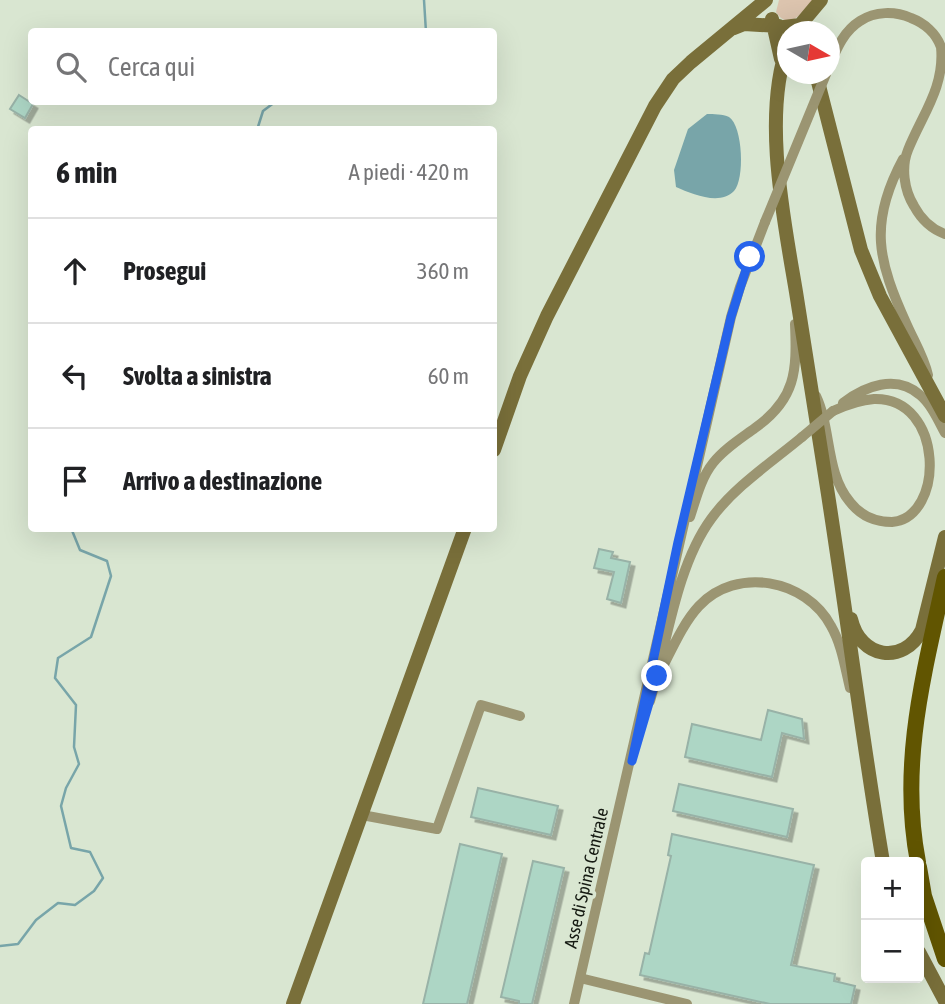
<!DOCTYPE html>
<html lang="it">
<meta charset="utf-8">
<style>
:root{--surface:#fff;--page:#f6f6f6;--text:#202124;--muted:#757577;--line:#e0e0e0}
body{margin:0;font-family:"Asap Condensed",sans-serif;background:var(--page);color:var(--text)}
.controls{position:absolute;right:21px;bottom:21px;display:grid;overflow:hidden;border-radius:7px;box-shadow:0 7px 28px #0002}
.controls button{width:63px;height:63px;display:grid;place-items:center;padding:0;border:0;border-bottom:2px solid var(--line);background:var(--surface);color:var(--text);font:35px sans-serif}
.compass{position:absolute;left:777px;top:21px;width:63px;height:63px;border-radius:50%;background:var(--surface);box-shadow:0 7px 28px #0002;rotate:99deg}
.stop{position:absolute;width:21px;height:21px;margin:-16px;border:5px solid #2563eb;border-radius:50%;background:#fff}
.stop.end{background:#2563eb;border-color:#fff;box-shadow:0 2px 7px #0008}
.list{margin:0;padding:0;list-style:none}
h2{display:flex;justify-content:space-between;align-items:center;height:91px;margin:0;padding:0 28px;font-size:30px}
h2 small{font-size:23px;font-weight:400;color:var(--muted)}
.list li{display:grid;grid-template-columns:46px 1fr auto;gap:21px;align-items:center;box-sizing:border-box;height:105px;padding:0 28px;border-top:2px solid var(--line)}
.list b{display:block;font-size:26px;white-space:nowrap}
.list em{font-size:23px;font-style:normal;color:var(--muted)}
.icon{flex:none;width:38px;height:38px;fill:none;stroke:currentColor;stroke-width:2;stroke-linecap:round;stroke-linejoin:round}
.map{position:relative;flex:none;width:945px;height:1004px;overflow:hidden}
.search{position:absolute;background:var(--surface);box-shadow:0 7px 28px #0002;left:28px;top:28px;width:469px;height:77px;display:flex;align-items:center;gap:18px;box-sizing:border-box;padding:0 24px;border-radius:7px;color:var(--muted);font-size:26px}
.panel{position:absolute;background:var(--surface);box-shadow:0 7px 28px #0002;left:28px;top:126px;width:469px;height:406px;border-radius:7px}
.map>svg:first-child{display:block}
.green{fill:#ddc5af}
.water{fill:#78a5a9}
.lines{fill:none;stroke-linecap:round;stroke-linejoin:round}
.stream{stroke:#78a5a9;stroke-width:2.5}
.building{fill:#add6c5;stroke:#98b2a7;stroke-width:2;filter:url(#shadow)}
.minor{stroke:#9b9572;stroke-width:10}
.secondary{stroke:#796f3a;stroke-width:14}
.primary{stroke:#615501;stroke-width:16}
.minor-bridge{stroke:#9b9572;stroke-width:10}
.route{stroke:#2563eb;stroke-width:9}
.labels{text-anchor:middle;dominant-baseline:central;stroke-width:7;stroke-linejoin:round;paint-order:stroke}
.street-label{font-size:18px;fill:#151a12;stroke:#d9e6d1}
</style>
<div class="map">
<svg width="945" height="1004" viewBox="0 0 945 1004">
<defs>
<filter id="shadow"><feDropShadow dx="4.5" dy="4.5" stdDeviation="0" flood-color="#0004"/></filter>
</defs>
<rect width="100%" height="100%" fill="#d9e6d1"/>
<path class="green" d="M779,0H813C803,12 789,32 776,12Z"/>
<path class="water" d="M707,114C713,114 723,114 729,117C743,126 745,180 734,191C720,206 692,194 676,187L674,170L688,129Z"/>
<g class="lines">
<path class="stream" d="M424,0L426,32
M257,130L263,111L275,102
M0,946L18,944L36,920L58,903L75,905L94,891L103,878L90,852L71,848L61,806L66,788L79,764L74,747L76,705L55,678L58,658L91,637L111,576L107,561L80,550L71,528"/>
</g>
<path class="building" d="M19,95L33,104L25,118L10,109Z
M599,549L613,552L611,558L630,562L621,603L607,599L614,572L594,568Z
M768,710L802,719L804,739L782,733L772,777L685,757L692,724L761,740Z
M679,784L793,809L787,837L673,811Z
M478,788L558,806L551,835L471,817Z
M672,834L814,865L791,965L835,974L834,981L855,986L851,1004H770L640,975L645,953L649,954L671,856L668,855Z
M460,844L502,854L467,1004H423Z
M533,861L564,868L532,1004H519V1001L501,997Z"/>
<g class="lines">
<path class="minor" d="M830,64C837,48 844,31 860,21C875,11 895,11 911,18C924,23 936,33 941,47C945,87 922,115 908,150C901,167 904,190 914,206C921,219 931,229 945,234
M903,159C868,224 878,261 907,325C914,341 924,357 928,375
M816,396C832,430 825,472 850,502C860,515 875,522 892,522C945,518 945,397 874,399C859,400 846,405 833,411
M843,403C865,386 896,374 920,395C931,404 938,420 945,433
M690,517C696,499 701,478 713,463C724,449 740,439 755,428C796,399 797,371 795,324
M658,676C670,654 682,624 699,606C736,566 806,579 831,626C842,645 845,668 850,688
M650,701C667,644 676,567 711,519C734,487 772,462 802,437
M362,815L437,829L481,705L520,716
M580,978L687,1004
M574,1004C628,775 678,546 731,317L740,287L765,222"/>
<path class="secondary" d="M772,19L781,59
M784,27L800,25L821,0
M734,28L744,24L779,26
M788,45C762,115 784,220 796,292C805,351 815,410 824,469C845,600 861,732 883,862
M816,74L861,250L880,296L945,416
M494,450L520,376L547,316L655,106L673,79L691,62L766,0
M851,619C860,658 903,666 922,630L945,537
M919,952L945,1001
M293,1004L465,528"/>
<path class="primary" d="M918,862C899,764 924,673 945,577
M919,867L924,896L945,959"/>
<path class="minor-bridge" d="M765,222L826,74
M802,437L833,411"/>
</g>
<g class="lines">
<path class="route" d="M657,676L632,761L678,542L731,317L750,257"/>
</g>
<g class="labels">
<g class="street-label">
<text transform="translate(586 878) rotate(-77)">Asse di Spina Centrale</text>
</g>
</g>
</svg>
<div class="controls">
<button>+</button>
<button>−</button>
</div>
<svg class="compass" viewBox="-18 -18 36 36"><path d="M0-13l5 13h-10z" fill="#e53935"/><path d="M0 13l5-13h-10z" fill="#757577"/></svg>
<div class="stop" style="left:750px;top:257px"></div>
<div class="stop end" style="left:657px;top:676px"></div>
<div class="search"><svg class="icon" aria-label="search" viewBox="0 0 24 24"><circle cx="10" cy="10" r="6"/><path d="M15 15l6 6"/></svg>Cerca qui</div>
<section class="panel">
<h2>6 min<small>A piedi · 420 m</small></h2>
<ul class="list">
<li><svg class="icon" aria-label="ahead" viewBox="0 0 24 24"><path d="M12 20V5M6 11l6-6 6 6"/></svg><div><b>Prosegui</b></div><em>360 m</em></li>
<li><svg class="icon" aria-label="left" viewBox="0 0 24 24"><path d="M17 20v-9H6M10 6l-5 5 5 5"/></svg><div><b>Svolta a sinistra</b></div><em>60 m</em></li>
<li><svg class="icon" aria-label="arrive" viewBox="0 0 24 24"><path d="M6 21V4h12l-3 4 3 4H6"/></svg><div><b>Arrivo a destinazione</b></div></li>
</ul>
</section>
</div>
